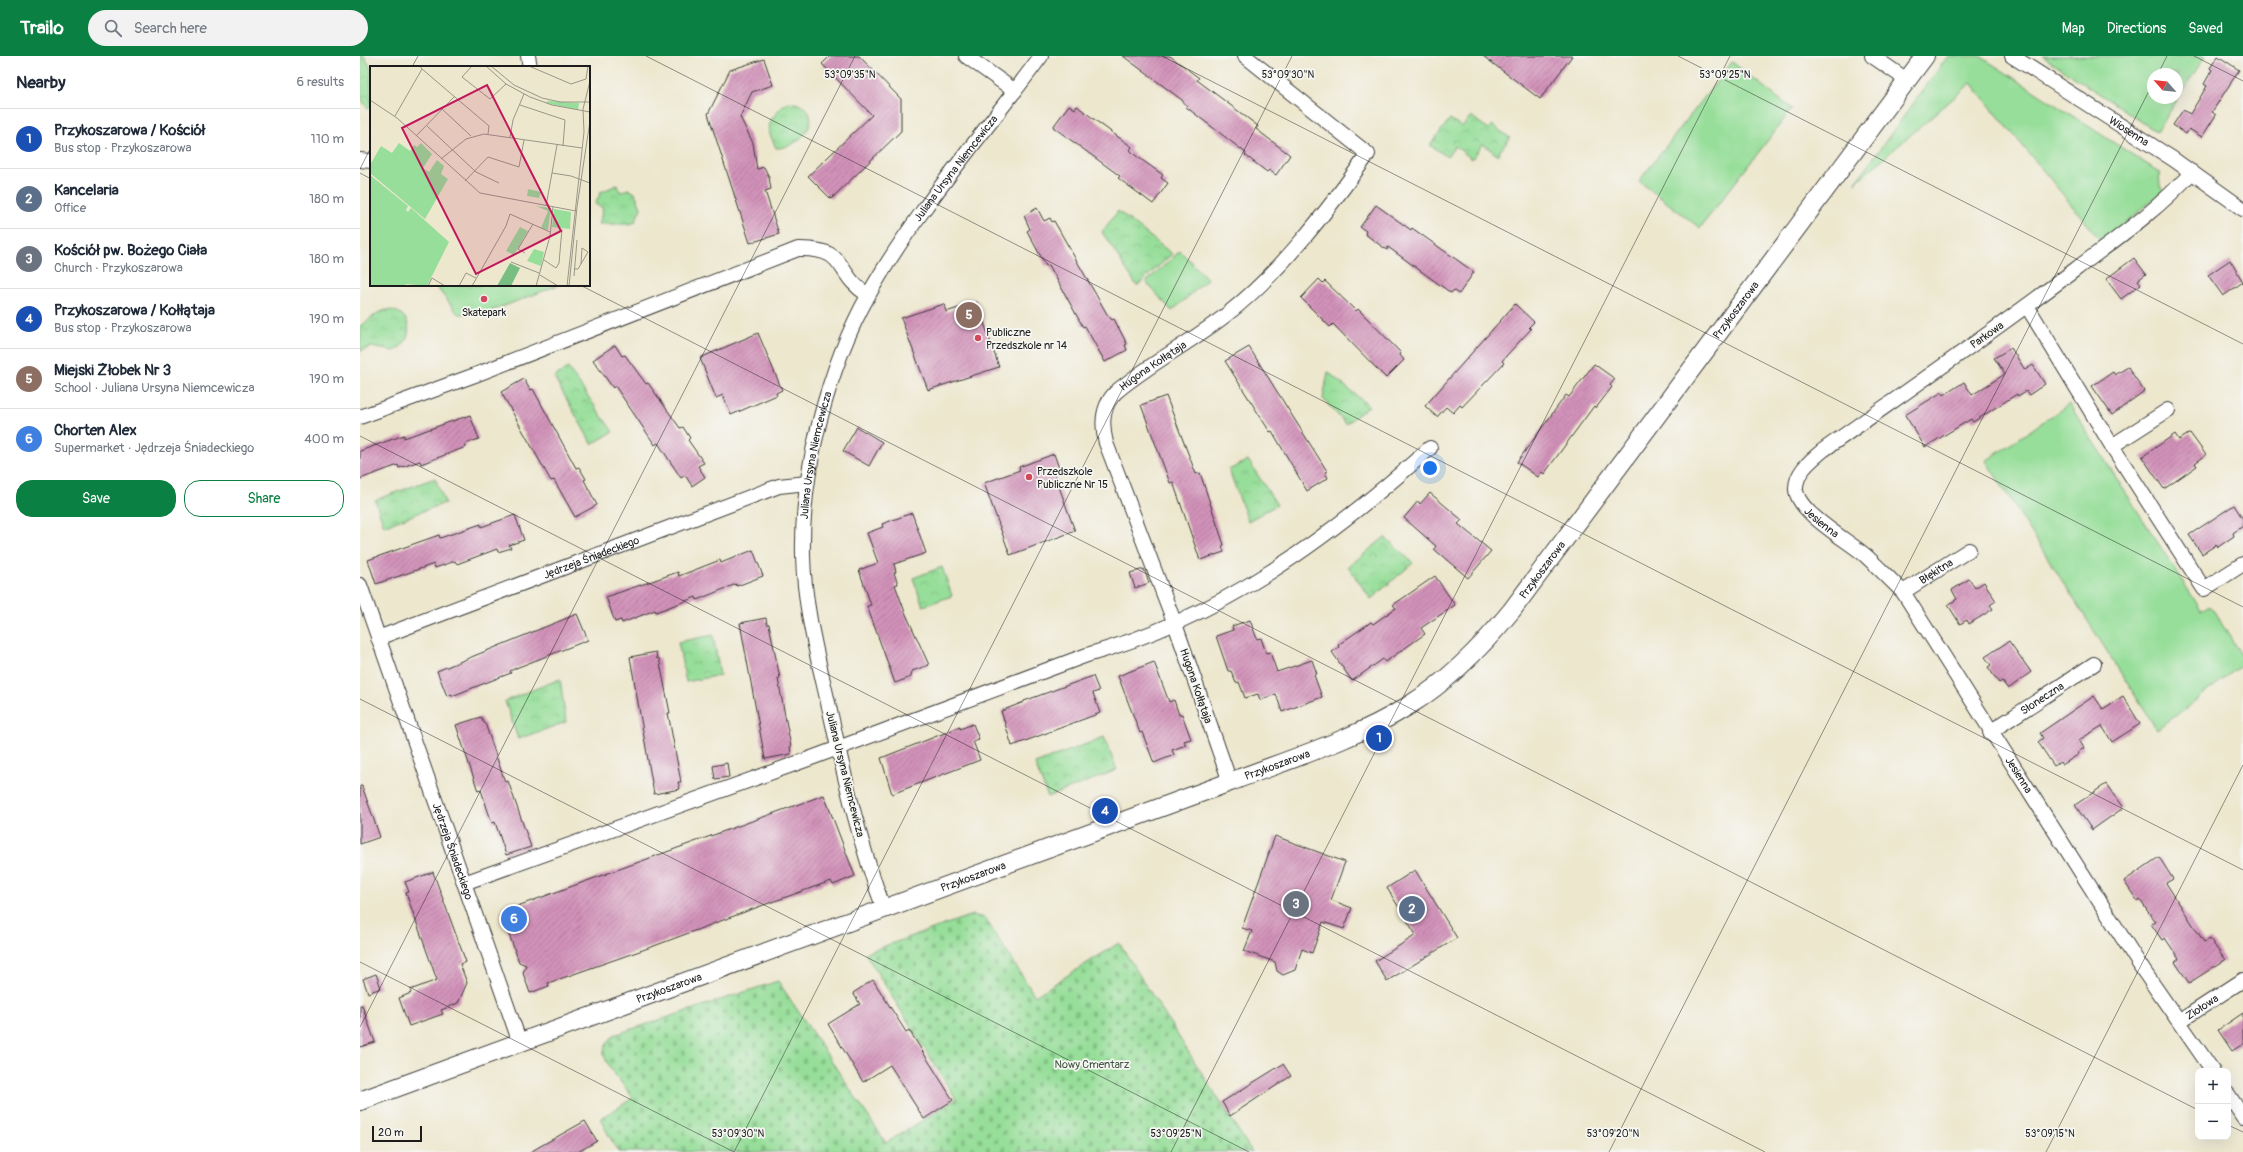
<!DOCTYPE html>
<meta charset="utf-8">
<style>
:root{--surface:#fff;--page:#f2f2f3;--text:#1f2937;--muted:#747a83;--line:#e0e1e3;--accent:#0b8043}
body{margin:0;font-family:Pangolin,sans-serif;background:var(--page);color:var(--text)}
.controls{position:absolute;right:12px;bottom:12px;display:grid;overflow:hidden;border-radius:8px;box-shadow:0 4px 16px #0002}
.controls button{width:36px;height:36px;display:grid;place-items:center;padding:0;border:0;border-bottom:1px solid var(--line);background:var(--surface);color:var(--text);font:20px sans-serif}
.compass{position:absolute;left:1787px;top:12px;width:36px;height:36px;border-radius:50%;background:var(--surface);box-shadow:0 4px 16px #0002;rotate:297deg}
.scale{position:absolute;left:12px;bottom:10px;width:50px;box-sizing:border-box;padding-left:4px;border:2px solid #1c1c1c;border-top:0;font-size:11px;line-height:14px;white-space:nowrap;color:#1c1c1c;-webkit-text-stroke:3px #f6f6f2;paint-order:stroke}
.you{position:absolute;left:1070px;top:412px;width:14px;height:14px;margin:-10px;border:3px solid #fff;border-radius:50%;background:#1a73e8;box-shadow:0 0 0 6px #1a73e833}
.badge{display:grid;place-items:center;width:26px;height:26px;border-radius:50%;background:var(--accent);color:#fff;font-size:13px;font-weight:700}
.pin{position:absolute;translate:-50% -50%;border:2px solid #fff;box-shadow:0 1px 4px #0006}
.list{margin:0;padding:0;list-style:none}
h2{display:flex;justify-content:space-between;align-items:center;height:52px;margin:0;padding:0 16px;font-size:17px}
h2 small{font-size:13px;font-weight:400;color:var(--muted)}
.list li{display:grid;grid-template-columns:26px 1fr auto;gap:12px;align-items:center;box-sizing:border-box;height:60px;padding:0 16px;border-top:1px solid var(--line)}
.list b{display:block;font-size:15px;white-space:nowrap}
.list p{margin:0;font-size:13px;white-space:nowrap;color:var(--muted)}
.list em{font-size:13px;font-style:normal;color:var(--muted)}
.actions{display:flex;gap:8px;padding:12px 16px}
.actions a{flex:1;padding:9px 0;border:1px solid var(--accent);border-radius:16px;text-align:center;font-size:14px;color:var(--accent)}
.actions .main{background:var(--accent);color:#fff}
.icon{flex:none;width:22px;height:22px;fill:none;stroke:currentColor;stroke-width:2;stroke-linecap:round;stroke-linejoin:round}
.map{position:relative;flex:none;width:1883px;height:1096px;overflow:hidden}
header{display:flex;align-items:center;gap:24px;box-sizing:border-box;height:56px;padding:0 20px;background:var(--accent);color:#fff}
header strong{font-size:19px}
nav{display:flex;gap:22px;margin-inline-start:auto;font-size:14px}
.search{width:280px;height:36px;background:var(--page);display:flex;align-items:center;gap:10px;box-sizing:border-box;padding:0 14px;border-radius:22px;color:var(--muted);font-size:15px}
main{display:flex}
aside{flex:1;background:var(--surface)}
.map>svg:first-child{display:block}
.grass{fill:#96de99;stroke:#597d5a;fill-rule:evenodd}
.cemetery{fill:url(#cemetery-stones);stroke:#597d5a}
.park{fill:url(#park-crowns);stroke:#597d5a}
.building{fill:url(#building-hatch)}
.lines{fill:none;stroke-linecap:round;stroke-linejoin:round}
.minor-casing{stroke:#3b3a37;stroke-width:16}
.tertiary-casing{stroke:#3b3a37;stroke-width:20}
.minor{stroke:#fff;stroke-width:14}
.tertiary{stroke:#fff;stroke-width:18}
.ticks{fill:none;stroke:#1c1c1c;stroke-width:1;stroke-opacity:0.45}
.poi-dot{fill:#d1495b;stroke:#f6f6f2;stroke-width:1.5}
.labels{text-anchor:middle;dominant-baseline:central;stroke-width:3.5;stroke-linejoin:round;paint-order:stroke}
.street-label{font-size:11px;fill:#1c1c1c;stroke:#f6f6f2}
.poi-label{font-size:11px;fill:#1c1c1c;stroke:#f6f6f2;text-anchor:start}
.park-label{font-size:11px;fill:#415642;stroke:#f6f6f2}
.inset-road{fill:none;stroke:#999687;stroke-width:1}
.view{fill:#c2185b;fill-opacity:0.15;stroke:#c2185b;stroke-width:2}
.inset-edge{fill:none;stroke:#1c1c1c;stroke-width:2}
.ticks-label{font-size:10px;text-anchor:middle;fill:#1c1c1c;stroke:#f6f6f2;stroke-width:3.5;stroke-linejoin:round;paint-order:stroke}
</style>
<header>
<strong>Trailo</strong>
<div class="search"><svg class="icon" aria-label="search" viewBox="0 0 24 24"><circle cx="10" cy="10" r="6"/><path d="M15 15l6 6"/></svg>Search here</div>
<nav><a>Map</a><a>Directions</a><a>Saved</a></nav>
</header>
<main>
<aside>
<h2>Nearby<small>6 results</small></h2>
<ul class="list">
<li><span class="badge" style="background:#1a4fb4">1</span><div><b>Przykoszarowa / Kościół</b><p>Bus stop · Przykoszarowa</p></div><em>110 m</em></li>
<li><span class="badge" style="background:#5c6f8a">2</span><div><b>Kancelaria</b><p>Office</p></div><em>180 m</em></li>
<li><span class="badge" style="background:#6b7280">3</span><div><b>Kościół pw. Bożego Ciała</b><p>Church · Przykoszarowa</p></div><em>180 m</em></li>
<li><span class="badge" style="background:#1a4fb4">4</span><div><b>Przykoszarowa / Kołłątaja</b><p>Bus stop · Przykoszarowa</p></div><em>190 m</em></li>
<li><span class="badge" style="background:#8d6e63">5</span><div><b>Miejski Żłobek Nr 3</b><p>School · Juliana Ursyna Niemcewicza</p></div><em>190 m</em></li>
<li><span class="badge" style="background:#3f7fe0">6</span><div><b>Chorten Alex</b><p>Supermarket · Jędrzeja Śniadeckiego</p></div><em>400 m</em></li>
</ul>
<div class="actions"><a class="main">Save</a><a>Share</a></div>
</aside>
<div class="map">
<svg width="1883" height="1096" viewBox="0 0 1883 1096">
<defs>
<pattern id="cemetery-stones" width="16" height="16" patternUnits="userSpaceOnUse"><rect width="16" height="16" fill="#96de99"/><path d="M2 7V4a2 2 0 0 1 4 0v3zM10 15v-3a2 2 0 0 1 4 0v3z" fill="#81be83"/></pattern>
<pattern id="park-crowns" width="20" height="18" patternUnits="userSpaceOnUse"><rect width="20" height="18" fill="#96de99"/><path d="M2 6a3 3 0 1 1 6 0M12 15a3 3 0 1 1 6 0" fill="none" stroke="#81be83"/></pattern>
<pattern id="building-hatch" width="6" height="6" patternUnits="userSpaceOnUse"><rect width="6" height="6" fill="#d292b9"/><path d="M-1 1l2-2M0 6l6-6M5 7l2-2" fill="none" stroke="#aa7696"/></pattern>
</defs>
<rect width="100%" height="100%" fill="#f6f6f2"/>
<filter id="ink" filterUnits="userSpaceOnUse"><feTurbulence type="fractalNoise" baseFrequency=".025" numOctaves="2"/><feDisplacementMap in="SourceGraphic" scale="8" xChannelSelector="R" yChannelSelector="G"/><feConvolveMatrix kernelMatrix="1 2 1 2 8 2 1 2 1" color-interpolation-filters="sRGB"/></filter>
<filter id="wash" filterUnits="userSpaceOnUse"><feTurbulence type="fractalNoise" baseFrequency=".012" numOctaves="4" result="noise"/><feDisplacementMap in="SourceGraphic" scale="16" xChannelSelector="R" yChannelSelector="G"/><feGaussianBlur stdDeviation="0.9" result="paint"/><feColorMatrix in="noise" values="0 0 0 0 0 0 0 0 0 0 0 0 0 0 0 0 0 1.4 0 .05"/><feComposite in="paint" operator="in"/></filter>
<g filter="url(#wash)">
<rect width="100%" height="100%" fill="#ede7ce"/>
<path class="grass" d="M1588,0H1620L1799,116L1800,130L1804,135L1742,186L1611,27L1495,127Z
M1682,0H1845L1797,76ZM1793,18H1817V42H1793Z
M1372,6L1432,53L1340,172L1279,125Z
M820,195L848,223L812,255L786,226Z
M75,229H199L126,257L98,258Z
M1709,348L1841,554L1850,549L1883,602V608L1797,674L1626,405Z"/>
<path class="cemetery" d="M612,859L625,862L675,940L759,887L892,1096H258L240,1063L273,1042C266,1032 245,1008 244,998C243,991 250,984 254,979L418,925L526,1087L596,1043L505,897Z"/>
<path class="park" d="M0,0H4L11,12V51L8,53L0,41Z
M429,46C469,50 447,92 416,92L409,76L410,63L413,62L421,51Z
M1111,60L1128,73L1132,69L1150,82L1137,99L1123,88L1112,103L1095,90L1087,101L1070,89L1090,63L1102,71Z
M257,129L260,136L268,133L275,137L281,152L275,166L270,168H239L243,152L235,148L241,136Z
M758,155L812,198L777,230L742,176Z
M26,254C53,253 56,285 34,295L11,291L0,295V270L18,257Z
M208,312L253,376L232,388L194,321Z
M968,316L1009,350L986,368L963,343Z
M888,404L917,449L888,465L869,414Z
M75,422L85,447L24,470L15,444Z
M1025,481L1053,507L1011,543L988,511Z
M582,511L592,540L563,550L553,522Z
M353,579L360,619L326,626L318,586Z
M200,623L206,666L158,683L145,645Z
M744,681L757,714L688,741L675,708Z"/>
<g id="blocks">
<path class="building" d="M470,0H499L541,43V75L471,143L448,120L512,59L462,8Z
M763,0H810L839,22L837,24L898,70L896,73L930,99L916,119L909,114L907,116L885,99L886,97L826,51L827,50L822,44Z
M1123,0H1212L1180,43Z
M1858,0L1879,14L1852,56L1856,59L1842,81L1829,73L1826,78L1813,69L1823,54L1830,58L1847,30L1844,28L1852,14L1850,12Z
M404,3L413,29L392,36L380,61L393,87L397,113L404,111L409,121L411,133L405,135L419,178L390,187L348,58L370,14Z
M709,49L715,53L717,50L739,67L772,91L770,94L775,99L803,119L801,122L808,127L793,148L758,122L760,120L693,71Z
M1016,149L1051,174L1052,172L1114,216L1099,238L1094,234L1091,237L1028,191L1027,194L1005,178L1006,175L1000,171Z
M677,152L684,165L690,162L692,166L694,165L747,258L752,264L754,263L767,288L765,289L767,294L745,306L725,270L723,271L689,209L686,210L667,175L670,173L664,160Z
M1774,202L1786,218L1778,224L1781,228L1761,243L1746,223Z
M1870,204L1883,226L1863,240L1848,219Z
M959,223L963,227L965,225L996,255L998,253L1041,297L1040,299L1044,304L1026,322L973,268L970,271L941,242Z
M617,246L639,311L568,334L541,262L584,248L586,256Z
M1155,248L1174,266L1169,271L1171,273L1147,299L1142,305L1144,307L1102,351L1100,349L1093,357L1086,351L1077,361L1065,350Z
M398,277L422,334L416,337L417,339L371,359L363,339L356,342L340,302Z
M255,289L262,300L265,299L286,328L288,327L320,372L323,371L330,382L328,384L344,407L338,410L345,421L332,430L325,419L321,422L298,387L295,389L255,330L253,332L233,304Z
M889,291L967,415L965,416L968,422L947,435L912,375L910,376L865,305Z
M1651,292L1665,314L1673,309L1685,328L1669,339L1666,335L1658,340L1657,338L1613,366L1611,363L1565,391L1545,359L1582,336L1584,339L1604,326L1612,339L1645,318L1634,302Z
M1234,308L1255,323L1250,329L1252,331L1236,352L1234,350L1184,418L1182,416L1178,421L1157,406L1206,339L1209,341Z
M1768,311L1784,335L1752,359L1732,330L1753,316L1755,319Z
M164,323L170,334L173,333L216,412L219,411L226,423L224,424L237,449L215,461L194,424L191,425L141,336Z
M806,340L836,418L840,417L864,489L862,490L864,496L840,504L813,426L810,427L781,349Z
M110,359L119,383L105,388L106,391L61,408L60,405L39,412L38,409L0,423V395L44,379V382Z
M497,371L522,386L509,410L483,395Z
M1830,377L1846,399L1835,407L1837,410L1804,433L1782,401L1815,378L1819,384Z
M694,398L699,412L693,414L715,475L650,499L624,427L660,414L659,411Z
M1070,437L1102,464L1098,468L1131,495L1108,522L1074,493L1076,490L1044,462L1058,445L1060,448Z
M1874,449L1883,463V470L1873,477L1874,480L1858,491L1856,489L1842,498L1829,479Z
M552,457L566,497L534,508L536,516L534,517L538,528L535,529L545,556L569,609L552,615L551,621L535,627L507,550L511,549L499,514L518,507L507,477L523,471L522,468Z
M155,459L164,484L149,489L151,492L138,496L137,493L97,508L95,505L75,512L74,508L16,528L8,504L79,479L80,482L121,468V471Z
M393,494L403,520L377,530L376,528L337,544L336,541L296,556L295,554L262,567L261,564L255,566L246,541L318,516L319,520L360,504L361,507Z
M784,513L789,527L775,532L770,517Z
M1075,520L1095,549L1061,572L1065,578L1025,606L1023,603L992,625L972,596L979,591L978,589L1011,566L1013,568L1036,552L1033,549Z
M1609,523L1615,532L1624,526L1636,545L1630,549L1633,553L1609,568L1607,564L1600,568L1588,549L1597,543L1592,534Z
M217,558L228,584L156,612L150,615L151,617L138,622L92,640V638L87,640L77,615Z
M406,562L407,568H409L420,622L418,623L431,691H430L431,698L405,703L380,567Z
M890,564L897,583L901,582L906,597L910,596L917,616L952,604L957,618L954,619L962,641L922,656L916,638L900,644L898,638L885,642L879,626L876,627L871,615H868L856,580L873,574L872,570Z
M1649,585L1671,616L1648,633L1642,625L1639,627L1628,611L1631,609L1625,601Z
M296,596L297,603L299,602L310,657H308L321,726H318L320,733L294,738L270,601Z
M794,606L809,646L814,644L819,659L822,658L831,683L824,685L826,689L812,694L814,699L794,707L782,676L780,677L758,620Z
M733,620L739,635L733,637L740,657L652,690L641,655L664,646V645Z
M1734,640L1743,653L1763,640L1780,668L1752,686L1742,670L1719,684L1724,692L1718,696L1719,698L1702,709L1700,706L1694,710L1678,686L1683,682L1680,677Z
M121,661L124,667H125L145,726L148,725L171,791L146,799L135,766L132,767L121,734L118,735L96,669Z
M613,668L619,683L613,685L620,704L532,738L521,702L600,671V673Z
M367,707L369,721L355,723L353,710Z
M1746,728L1763,752L1732,774L1715,749Z
M0,730H2L20,781L0,788Z
M464,739L495,820L473,829L471,825L398,851L294,890L188,927L189,930L170,937L163,917L166,909L159,906L141,856Z
M915,780L985,806L971,844L992,852L984,873L963,866L952,897L942,893L935,914L923,919L917,915L915,906L884,895L892,875L882,872Z
M1799,801L1813,823L1806,827L1844,886L1850,883L1865,904L1829,927L1815,906L1819,903L1805,882L1802,884L1791,868L1795,866L1780,844L1778,846L1764,825Z
M1055,814L1097,882L1027,925L1015,905L1056,879L1027,832Z
M73,816L106,906L100,908L107,927L98,947L81,954L83,958L49,970L39,942L51,937L50,934L77,924L46,837L49,836L45,826Z
M16,918L21,932L8,937L3,923Z
M513,924L546,976L549,974L593,1044L564,1063L530,1009L503,1026L468,968L500,948L493,937Z
M0,949H2L15,986L0,991Z
M1883,957V988L1872,995L1858,974Z
M923,1008L931,1020L870,1060L862,1046Z
M225,1065L237,1085L218,1096H170Z"/>
</g>
</g>
<g filter="url(#ink)">
<use href="#blocks" fill-opacity="0" stroke="#3b3a37" stroke-width="1"/>
<g class="lines">
<defs>
<g id="minor">
<path d="M168,0L170,11"/>
<path d="M606,0L655,35"/>
<path d="M1512,0L1547,24"/>
<path id="s1" d="M1652,0L1813,103L1883,153"/>
<path d="M0,104L11,105"/>
<path id="s2" d="M1832,116C1799,153 1756,183 1716,213C1633,276 1547,335 1462,395C1450,405 1435,417 1436,434C1438,457 1489,485 1506,500C1519,512 1531,524 1543,536L1783,914L1853,1015"/>
<path d="M1667,250L1752,390L1844,533L1883,508"/>
<path d="M0,361L115,319L438,193C490,192 473,217 508,239"/>
<path d="M1752,390L1808,354"/>
<path id="s3" d="M0,529L160,987"/>
<path id="s4" d="M1543,536L1609,494"/>
<path id="s5" d="M18,582L419,430L447,427"/>
<path id="s6" d="M1630,676L1734,608"/>
<path id="s7" d="M870,726L815,568L746,387C741,367 742,349 757,335C791,307 831,286 866,259C920,217 969,153 1008,98L885,0"/>
<path d="M104,827L454,701L727,599C862,561 967,484 1070,392"/>
<path id="s8" d="M524,853C501,792 486,728 472,664C460,610 444,554 443,499C441,415 468,311 509,238C556,154 624,78 681,0"/>
<path id="s9" d="M1820,965L1883,924"/>
<path d="M1868,1038L1883,1061"/>
</g>
<g id="tertiary">
<path id="s10" d="M0,1045L870,726C927,704 996,683 1048,650C1089,625 1122,591 1152,554L1565,0"/>
</g>
</defs>
<use href="#minor" class="minor-casing"/>
<use href="#tertiary" class="tertiary-casing"/>
<use href="#minor" class="minor"/>
<use href="#tertiary" class="tertiary"/>
</g>
</g>
<path class="ticks" d="M286,0L1883,814M802,0L1883,551M1318,0L1883,288M1834,0L1883,25M52,11L58,0M1798,18L1807,0M0,113L11,91M0,117L11,123M220,229L1838,1054M0,380L1405,1096M0,643L889,1096M0,906L374,1096M0,971L495,0M1868,1069L1883,1076M374,1096L932,0M811,1096L1370,0M1249,1096L1793,27M1686,1096L1883,709"/>
<g class="poi-dot">
<circle cx="124" cy="243" r="4"/>
<circle cx="618" cy="282" r="4"/>
<circle cx="669" cy="421" r="4"/>
</g>
<g class="labels">
<g class="street-label">
<text stroke="none"><textPath href="#s1" startOffset="139">Wiosenna</textPath></text>
<text stroke="none"><textPath href="#s8" startOffset="789">Juliana Ursyna Niemcewicza</textPath></text>
<text stroke="none"><textPath href="#s10" startOffset="1637">Przykoszarowa</textPath></text>
<text transform="translate(1627 279) rotate(-35)">Parkowa</text>
<text stroke="none"><textPath href="#s7" startOffset="461">Hugona Kołłątaja</textPath></text>
<text stroke="none"><textPath href="#s8" startOffset="465">Juliana Ursyna Niemcewicza</textPath></text>
<text stroke="none"><textPath href="#s2" startOffset="555">Jesienna</textPath></text>
<text stroke="none"><textPath href="#s5" startOffset="228">Jędrzeja Śniadeckiego</textPath></text>
<text stroke="none"><textPath href="#s10" startOffset="1313">Przykoszarowa</textPath></text>
<text stroke="none"><textPath href="#s4" startOffset="39">Błękitna</textPath></text>
<text transform="translate(836 630) rotate(71)">Hugona Kołłątaja</text>
<text stroke="none"><textPath href="#s6" startOffset="62">Słoneczna</textPath></text>
<text stroke="none"><textPath href="#s10" startOffset="977">Przykoszarowa</textPath></text>
<text transform="translate(485 718) rotate(76)">Juliana Ursyna Niemcewicza</text>
<text stroke="none"><textPath href="#s2" startOffset="879">Jesienna</textPath></text>
<text stroke="none"><textPath href="#s3" startOffset="282">Jędrzeja Śniadeckiego</textPath></text>
<text stroke="none"><textPath href="#s10" startOffset="653">Przykoszarowa</textPath></text>
<text stroke="none"><textPath href="#s10" startOffset="329">Przykoszarowa</textPath></text>
<text stroke="none"><textPath href="#s9" startOffset="26">Ziołowa</textPath></text>
</g>
<g class="poi-label">
<text x="124" y="256" text-anchor="middle">Skatepark</text>
<text x="626" y="276">Publiczne<tspan x="626" dy="13">Przedszkole nr 14</tspan></text>
<text x="677" y="415">Przedszkole<tspan x="677" dy="13">Publiczne Nr 15</tspan></text>
</g>
<g class="park-label">
<text x="732" y="1008">Nowy Cmentarz</text>
</g>
</g>
<g transform="translate(10 10)">
<rect width="220" height="220" fill="#ede7ce"/>
<path d="M178,35L209,37L208,44L176,37ZM158,123L171,126L169,132L157,130ZM166,140L181,142L178,164L171,162L178,145ZM184,143L201,146L200,163L182,161ZM150,161L158,165L144,189L136,185ZM164,183L174,186L171,200L157,195Z" fill="#96de99"/>
<path d="M140,197L150,202L141,220H127Z" fill="#78bd81"/>
<path d="M29,77L40,85L44,79L47,81L51,77L62,88L53,102L59,106L67,94L74,100L71,108L78,113L55,153L0,107V99L11,80L22,87Z" fill="#96de99"/>
<path d="M0,109L38,140L36,144L38,146L41,142L79,176L57,220L36,218L34,220H0Z" fill="#96de99"/>
<path class="inset-road" d="M102,0L92,11L120,33L136,18M116,0L136,18L160,31L182,39L220,46M121,0L144,19L172,32L190,36H220M159,0L201,18L216,13L218,0M52,3L119,60L118,68M0,34L27,52L110,127L206,145M150,39L195,54L193,80M72,43L101,70M25,50L52,3L50,0M57,60L106,106L129,117M46,70L85,30M140,71L143,54L154,28M71,93L96,73L114,68L212,82M182,107L187,79M95,115L118,91L149,101L154,74M176,140L182,107L201,110L220,117M155,187L148,183L163,158M174,194L186,202L189,197L192,163M141,196L169,207M204,203H208L218,186L212,182L211,198M170,209L188,220M204,210L207,174M58,220L62,212L75,220M89,220L96,207L106,212M102,220L136,160L140,148L180,166M166,220L180,170L183,141M197,220L214,66L213,43L220,15M199,220L207,141L220,55"/>
<path class="view" d="M117,19L191,165L106,208L32,62Z"/>
<rect width="220" height="220" class="inset-edge"/>
</g>
<g class="ticks-label">
<text x="490" y="22">53°09'35"N</text>
<text x="928" y="22">53°09'30"N</text>
<text x="1365" y="22">53°09'25"N</text>
<text x="378" y="1081">53°09'30"N</text>
<text x="816" y="1081">53°09'25"N</text>
<text x="1253" y="1081">53°09'20"N</text>
<text x="1690" y="1081">53°09'15"N</text>
</g>
</svg>
<div class="controls">
<button>+</button>
<button>−</button>
</div>
<svg class="compass" viewBox="-18 -18 36 36"><path d="M0-13l5 13h-10z" fill="#e53935"/><path d="M0 13l5-13h-10z" fill="#747a83"/></svg>
<div class="scale">20 m</div>
<div class="you"></div>
<div class="pin badge" style="left:1019px;top:682px;background:#1a4fb4">1</div>
<div class="pin badge" style="left:1052px;top:853px;background:#5c6f8a">2</div>
<div class="pin badge" style="left:936px;top:848px;background:#6b7280">3</div>
<div class="pin badge" style="left:745px;top:755px;background:#1a4fb4">4</div>
<div class="pin badge" style="left:609px;top:259px;background:#8d6e63">5</div>
<div class="pin badge" style="left:154px;top:863px;background:#3f7fe0">6</div>
</div>
</main>
